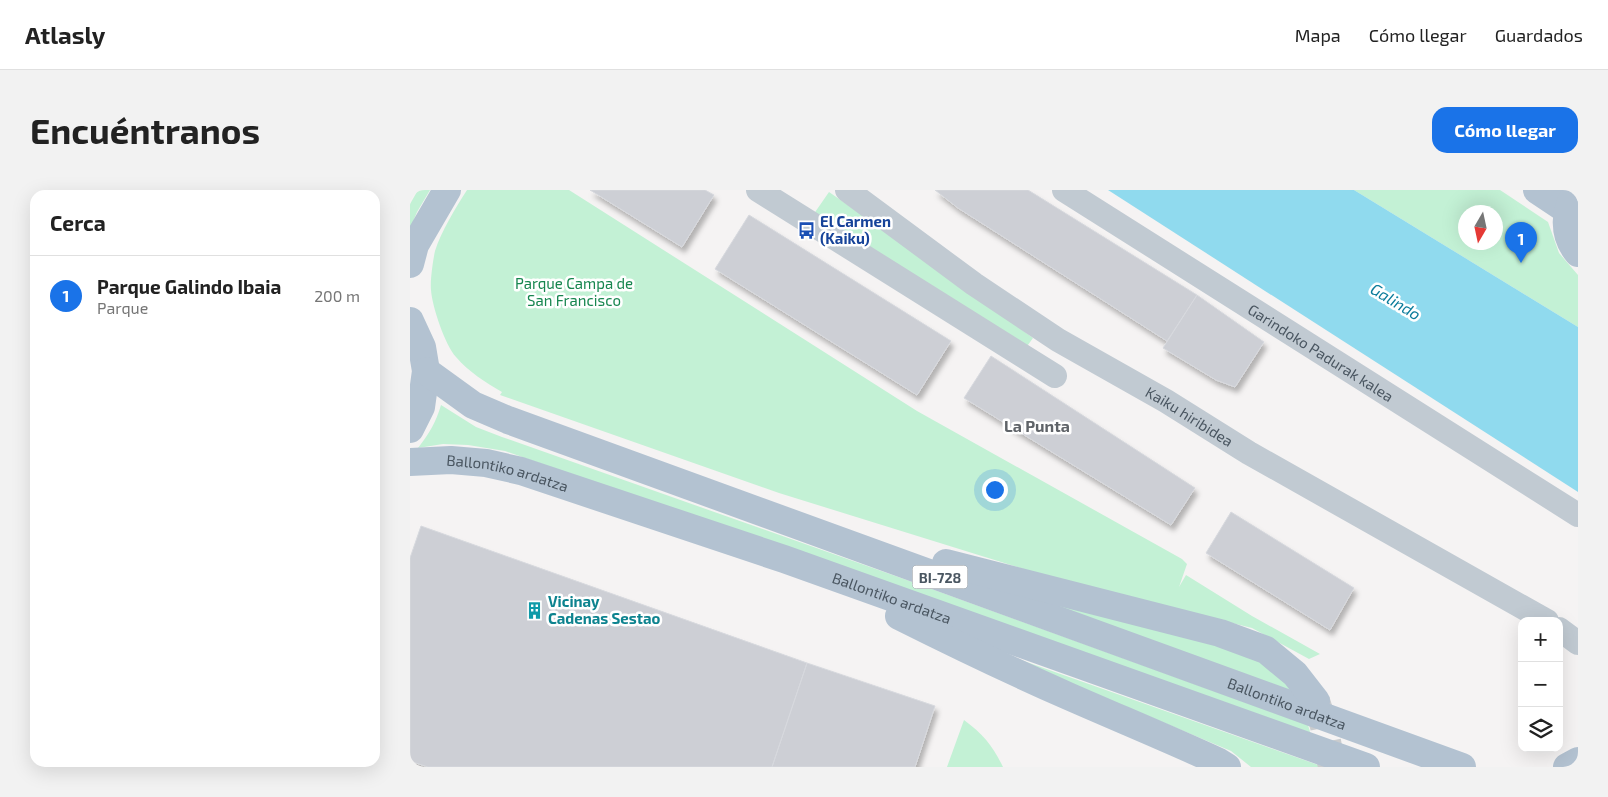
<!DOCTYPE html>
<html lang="es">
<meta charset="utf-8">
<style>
:root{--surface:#fff;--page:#f2f2f2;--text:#222;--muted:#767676;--line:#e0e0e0;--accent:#1a73e8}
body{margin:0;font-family:"Exo 2",sans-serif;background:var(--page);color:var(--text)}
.controls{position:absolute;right:15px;bottom:15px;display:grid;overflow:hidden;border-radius:10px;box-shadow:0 5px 20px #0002}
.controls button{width:45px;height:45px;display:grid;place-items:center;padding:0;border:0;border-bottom:1px solid var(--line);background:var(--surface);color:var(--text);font:25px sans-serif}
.compass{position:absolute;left:1048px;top:15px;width:45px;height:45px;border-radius:50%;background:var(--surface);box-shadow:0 5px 20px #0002;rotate:189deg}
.you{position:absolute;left:584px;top:299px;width:18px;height:18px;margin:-12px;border:4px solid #fff;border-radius:50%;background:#1a73e8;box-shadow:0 0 0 8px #1a73e833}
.badge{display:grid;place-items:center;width:32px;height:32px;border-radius:50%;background:var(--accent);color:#fff;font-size:16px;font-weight:700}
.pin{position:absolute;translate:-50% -41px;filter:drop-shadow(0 1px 2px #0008)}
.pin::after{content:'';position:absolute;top:26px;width:18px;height:15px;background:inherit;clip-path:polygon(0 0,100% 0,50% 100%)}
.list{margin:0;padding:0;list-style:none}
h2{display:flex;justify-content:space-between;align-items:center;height:65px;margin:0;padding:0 20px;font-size:21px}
h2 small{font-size:16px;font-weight:400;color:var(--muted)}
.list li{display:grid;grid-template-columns:32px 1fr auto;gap:15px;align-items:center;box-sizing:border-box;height:80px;padding:0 20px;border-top:1px solid var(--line)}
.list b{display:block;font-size:19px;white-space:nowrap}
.list p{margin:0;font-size:16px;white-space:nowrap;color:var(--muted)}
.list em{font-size:16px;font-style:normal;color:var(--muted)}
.icon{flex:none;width:28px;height:28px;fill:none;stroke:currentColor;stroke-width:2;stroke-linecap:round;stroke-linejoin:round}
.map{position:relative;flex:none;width:1168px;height:577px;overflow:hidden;border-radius:15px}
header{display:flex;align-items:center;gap:30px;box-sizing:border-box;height:70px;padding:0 25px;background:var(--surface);border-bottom:1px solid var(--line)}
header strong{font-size:24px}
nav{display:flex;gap:28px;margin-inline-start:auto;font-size:18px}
.intro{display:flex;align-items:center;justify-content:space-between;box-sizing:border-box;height:120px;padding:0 30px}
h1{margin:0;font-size:35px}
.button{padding:12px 22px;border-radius:15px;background:var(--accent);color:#fff;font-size:18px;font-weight:700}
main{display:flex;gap:30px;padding:0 30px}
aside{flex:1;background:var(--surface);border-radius:15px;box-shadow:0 5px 20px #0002}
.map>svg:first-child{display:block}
.green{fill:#c3f1d5;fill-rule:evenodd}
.water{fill:#90daee}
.building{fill:#cdcfd5;stroke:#d7d9de;filter:url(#shadow)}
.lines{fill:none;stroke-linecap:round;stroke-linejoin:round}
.major-tunnel{stroke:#caccce;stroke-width:28;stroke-dasharray:28 14;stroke-linecap:butt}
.minor{stroke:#c1cad2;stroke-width:24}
.major{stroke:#b3c2d1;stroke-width:28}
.labels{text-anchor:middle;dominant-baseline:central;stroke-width:5;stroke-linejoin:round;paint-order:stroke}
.shield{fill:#fff;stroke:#808990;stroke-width:1}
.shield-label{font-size:14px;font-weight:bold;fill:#4a5661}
.transit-label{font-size:15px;font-weight:bold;fill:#164399;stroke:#fff;text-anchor:start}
.park-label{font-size:15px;fill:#17864f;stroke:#fff}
.street-label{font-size:15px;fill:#4a5661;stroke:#fff}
.culture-label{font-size:15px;font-weight:bold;fill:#0d838f;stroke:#fff;text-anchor:start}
.water-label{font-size:16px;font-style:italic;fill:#0c7c9b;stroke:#fff}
.neighbourhood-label{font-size:16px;font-weight:bold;fill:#5f6368;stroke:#fff}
</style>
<header>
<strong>Atlasly</strong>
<nav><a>Mapa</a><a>Cómo llegar</a><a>Guardados</a></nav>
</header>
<div class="intro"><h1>Encuéntranos</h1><a class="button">Cómo llegar</a></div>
<main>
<aside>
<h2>Cerca<small></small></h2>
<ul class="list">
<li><span class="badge">1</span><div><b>Parque Galindo Ibaia</b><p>Parque</p></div><em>200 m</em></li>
</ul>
</aside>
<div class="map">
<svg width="1168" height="577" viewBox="0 0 1168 577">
<defs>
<filter id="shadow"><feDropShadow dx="3" dy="5.5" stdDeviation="2.5" flood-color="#0004"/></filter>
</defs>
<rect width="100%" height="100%" fill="#f5f3f3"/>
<path class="green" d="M8,0H20L7,22L0,39V14Z
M57,0H159L507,221L772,369L777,374L769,397L776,385L842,426L910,464L899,469L842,438L649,390L369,303L90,205L92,202C75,192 59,182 46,167C35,155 22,116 21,100C20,91 23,70 25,61C31,42 46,17 57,0Z
M944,0H1090L1138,32L1149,63L1168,85V137ZM1056,22H1086V52H1056Z
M419,2L517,70L623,148L615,159L401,28Z
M31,215L66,237L92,247L494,389L898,535L901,545L95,261L58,255L33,254L8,258C19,244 26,232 31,215Z
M558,387L817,458L866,479L889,505Z
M577,458L914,577H841L821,561Z
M554,530C573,544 583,556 593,577H537Z"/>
<path class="water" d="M698,0H944L1168,137V302Z"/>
<path class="building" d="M180,0H295L304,5L272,57Z
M525,0H618L787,105L757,151L548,18Z
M339,25L541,151L507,205L305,79Z
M787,105L854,152L825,197L806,190L753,158Z
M581,166L785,298L761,335L554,208Z
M821,322L944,398L920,440L796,363Z
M11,336L397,473L362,577H18L0,571V368Z
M397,473L525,516L505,577H362Z"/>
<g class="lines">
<path class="major-tunnel" d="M906,511L914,536L922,577"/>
<g class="minor">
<path d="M348,0L645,186"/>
<path id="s1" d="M437,0L564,94L648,150L756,211L839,263L1137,431"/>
<path id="s2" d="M654,0L1168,325"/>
<path d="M1149,439L1168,453"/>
</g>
<g class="major">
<path d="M1127,0L1157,20"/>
<path d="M1168,0C1154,19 1152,44 1168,63"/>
<path d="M0,74L5,55L37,0"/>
<path d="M0,131L12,157L16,181L11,217L0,239"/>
<path id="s3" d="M16,181L63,215L98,230L1052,577"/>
<path id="s4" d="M0,272L41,270L76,273L111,281L374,369L956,577"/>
<path d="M536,373L810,443L856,460L885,484L906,511"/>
<path d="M489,426C545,454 601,481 658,506C708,528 759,549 809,572L817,577"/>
<path d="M1157,577L1168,571"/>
</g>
</g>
<defs>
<symbol id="bus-bare" viewBox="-9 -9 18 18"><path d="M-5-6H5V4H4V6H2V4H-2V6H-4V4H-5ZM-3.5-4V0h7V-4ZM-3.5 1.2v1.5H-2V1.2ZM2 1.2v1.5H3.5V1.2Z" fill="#1a4fb4" stroke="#fff" stroke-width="2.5" paint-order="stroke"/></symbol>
<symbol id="building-bare" viewBox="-9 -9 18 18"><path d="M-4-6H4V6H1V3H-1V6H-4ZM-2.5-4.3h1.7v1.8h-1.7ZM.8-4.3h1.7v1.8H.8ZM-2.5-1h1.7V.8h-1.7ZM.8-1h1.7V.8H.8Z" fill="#0f9aa8" stroke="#fff" stroke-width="2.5" paint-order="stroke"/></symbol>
</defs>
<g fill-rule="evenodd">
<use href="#bus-bare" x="384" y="28" width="25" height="25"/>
<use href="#building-bare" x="112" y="408" width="25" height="25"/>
</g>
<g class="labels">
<rect class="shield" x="502.5" y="375.5" width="55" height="23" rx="4"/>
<g class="shield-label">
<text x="530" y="387">BI-728</text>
</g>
<g class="transit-label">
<text x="410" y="31">El Carmen<tspan x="410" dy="17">(Kaiku)</tspan></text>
</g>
<g class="park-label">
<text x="164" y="93">Parque Campa de<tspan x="164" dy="17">San Francisco</tspan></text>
</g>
<g class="street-label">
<text stroke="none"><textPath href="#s2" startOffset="304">Garindoko Padurak kalea</textPath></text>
<text stroke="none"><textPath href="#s1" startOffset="411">Kaiku hiribidea</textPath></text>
<text stroke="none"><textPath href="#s4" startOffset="99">Ballontiko ardatza</textPath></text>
<text stroke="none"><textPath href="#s4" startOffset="504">Ballontiko ardatza</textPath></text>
<text stroke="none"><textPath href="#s3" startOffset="925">Ballontiko ardatza</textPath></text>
</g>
<g class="culture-label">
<text x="138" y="411">Vicinay<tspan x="138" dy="17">Cadenas Sestao</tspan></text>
</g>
<g class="water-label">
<text transform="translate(986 111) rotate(31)">Galindo</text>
</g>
<g class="neighbourhood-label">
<text x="627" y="235">La Punta</text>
</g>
</g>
</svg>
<div class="controls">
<button>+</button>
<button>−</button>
<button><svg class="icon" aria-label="layers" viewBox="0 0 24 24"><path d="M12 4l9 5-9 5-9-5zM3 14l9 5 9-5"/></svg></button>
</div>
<svg class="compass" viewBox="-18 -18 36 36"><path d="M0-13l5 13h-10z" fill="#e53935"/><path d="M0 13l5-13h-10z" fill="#767676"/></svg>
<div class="you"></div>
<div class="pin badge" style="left:1111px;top:73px">1</div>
</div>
</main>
